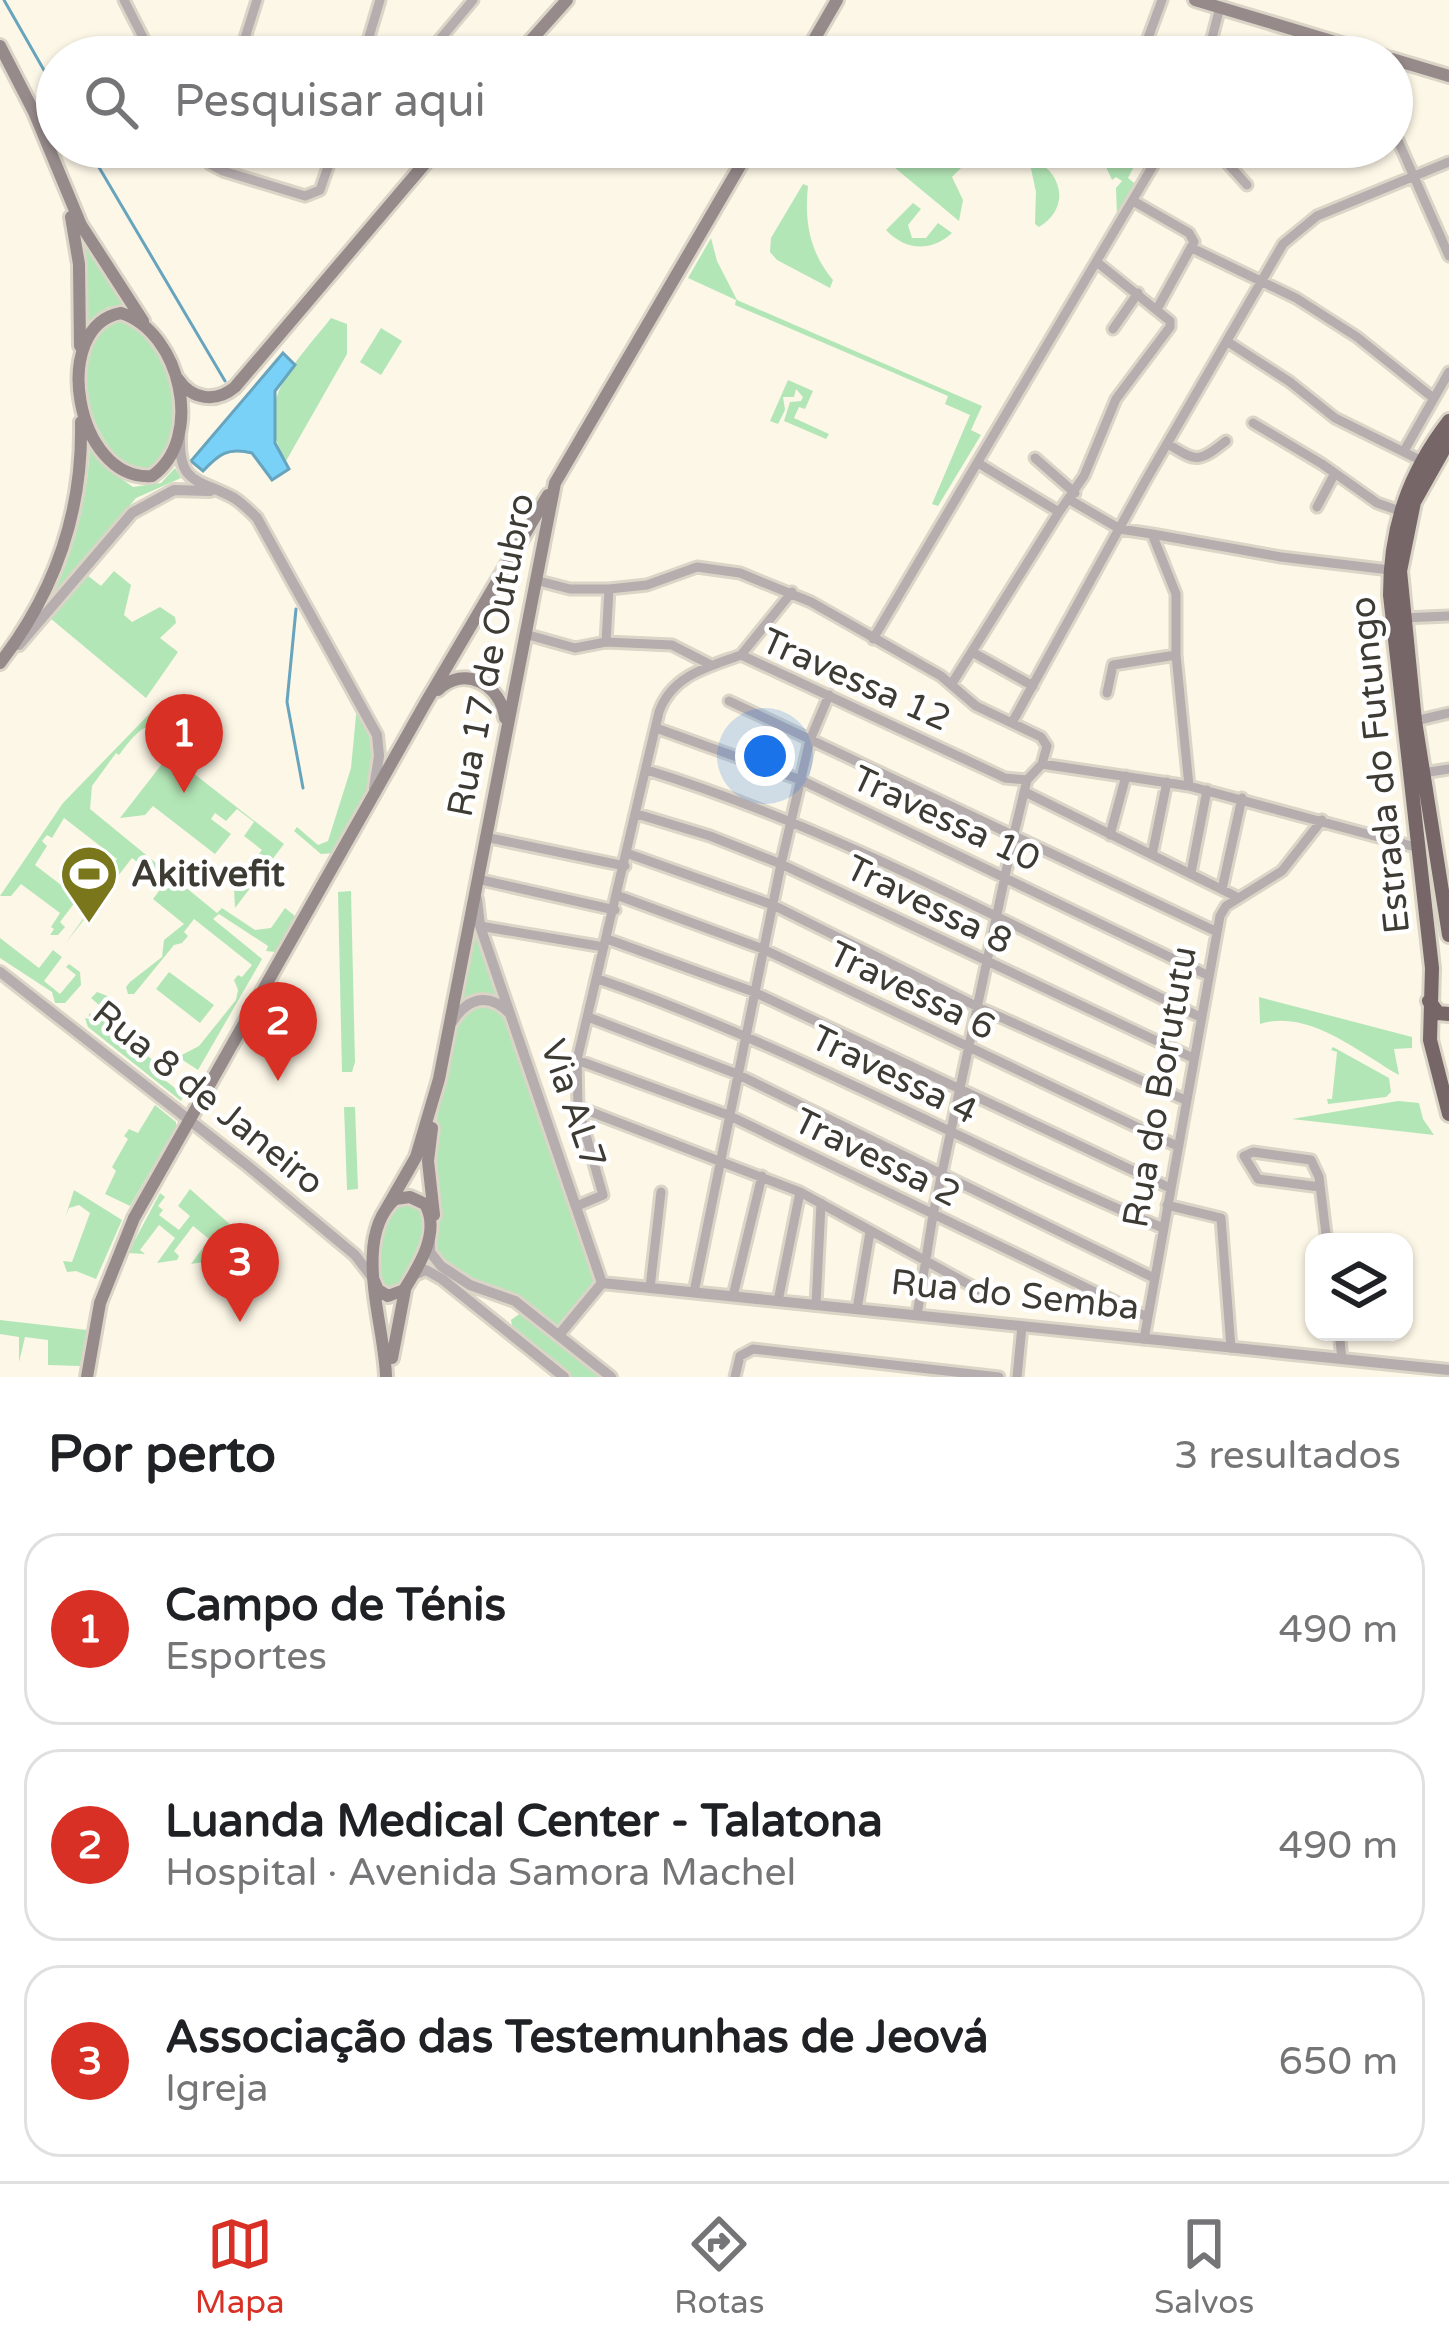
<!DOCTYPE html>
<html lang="pt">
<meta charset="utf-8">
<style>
:root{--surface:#fff;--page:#f6f6f6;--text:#202124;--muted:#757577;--line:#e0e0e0;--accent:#d93025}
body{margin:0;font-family:"Varela Round",sans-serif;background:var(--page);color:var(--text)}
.controls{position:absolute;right:36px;bottom:36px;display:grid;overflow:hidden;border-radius:24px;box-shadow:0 3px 9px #0004}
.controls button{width:108px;height:108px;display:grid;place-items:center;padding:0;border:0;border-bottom:3px solid var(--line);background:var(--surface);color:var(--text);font:60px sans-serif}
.you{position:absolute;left:765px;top:756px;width:42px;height:42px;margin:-30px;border:9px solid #fff;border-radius:50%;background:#1a73e8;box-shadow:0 0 0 18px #1a73e833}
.badge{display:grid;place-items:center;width:78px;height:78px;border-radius:50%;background:var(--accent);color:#fff;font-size:39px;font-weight:700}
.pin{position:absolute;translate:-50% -99px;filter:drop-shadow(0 3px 6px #0008)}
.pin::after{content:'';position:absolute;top:63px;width:42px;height:36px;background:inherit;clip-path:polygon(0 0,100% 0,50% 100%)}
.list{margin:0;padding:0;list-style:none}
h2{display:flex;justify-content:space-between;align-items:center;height:156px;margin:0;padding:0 48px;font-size:51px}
h2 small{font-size:39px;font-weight:400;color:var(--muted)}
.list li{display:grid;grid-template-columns:78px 1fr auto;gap:36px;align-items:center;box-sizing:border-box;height:192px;margin:0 24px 24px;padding:0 24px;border:3px solid var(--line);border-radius:36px}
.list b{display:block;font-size:45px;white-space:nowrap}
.list p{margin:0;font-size:39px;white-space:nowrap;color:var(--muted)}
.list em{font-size:39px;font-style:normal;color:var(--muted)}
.icon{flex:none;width:66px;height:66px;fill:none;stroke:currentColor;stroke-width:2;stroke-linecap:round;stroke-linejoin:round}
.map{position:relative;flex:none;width:1449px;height:1377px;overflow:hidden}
.search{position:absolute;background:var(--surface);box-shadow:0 3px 9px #0004;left:36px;right:36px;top:36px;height:132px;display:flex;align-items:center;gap:30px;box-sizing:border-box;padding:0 42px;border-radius:66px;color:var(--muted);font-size:45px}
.sheet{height:804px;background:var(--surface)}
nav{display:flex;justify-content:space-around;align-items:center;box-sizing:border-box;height:168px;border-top:3px solid var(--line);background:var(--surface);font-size:33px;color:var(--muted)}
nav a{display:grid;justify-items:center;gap:6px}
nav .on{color:var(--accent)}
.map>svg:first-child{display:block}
.green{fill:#b3e6b6}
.water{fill:#79d1f8;stroke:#67a4bd;stroke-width:3}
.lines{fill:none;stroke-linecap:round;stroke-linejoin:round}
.stream{stroke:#67a4bd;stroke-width:3}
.minor-casing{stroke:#dad5c7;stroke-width:15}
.tertiary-casing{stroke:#dad5c7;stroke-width:16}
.secondary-casing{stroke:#dad5c7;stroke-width:18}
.trunk-casing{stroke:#dad5c7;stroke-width:20}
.minor{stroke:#b6adae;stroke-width:9}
.tertiary{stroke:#b6adae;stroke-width:10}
.secondary{stroke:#968a8b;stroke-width:12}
.trunk{stroke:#766667;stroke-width:14}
.labels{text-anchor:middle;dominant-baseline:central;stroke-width:9;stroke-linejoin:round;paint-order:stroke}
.street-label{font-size:36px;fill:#3d3b34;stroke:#fff}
.poi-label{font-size:36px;font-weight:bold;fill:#3d3b34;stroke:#fff;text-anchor:start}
</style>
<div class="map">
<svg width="1449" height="1377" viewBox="0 0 1449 1377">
<rect width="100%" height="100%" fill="#fdf7e7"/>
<path class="green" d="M882,147H953L969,160L952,177L963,200L959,221L877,153Z
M1097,147H1121L1139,157L1128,178L1138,186L1110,230L1117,216L1116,188L1122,181L1116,177L1112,180Z
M1035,160C1064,175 1069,209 1039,227L1035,224L1036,192L1030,164Z
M803,184L808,186C804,221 810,253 833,280L830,288L777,260L770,252L771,238Z
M913,203L921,209L908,225L912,238H926L938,223L952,233C931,252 906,251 886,230Z
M78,233L127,306L108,307L88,322L85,268Z
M711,238L717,261L737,300L982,406L971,430L981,435L938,506L932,504L970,415L945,404L948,396L735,305L736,300L688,278Z
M331,318L347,324V354L286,461C250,402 297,362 331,318Z
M114,319L129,320C138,328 149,337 156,346C175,371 182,418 171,447C168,455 159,463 154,470L132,471C88,436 64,360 114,319Z
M381,328L402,341L381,375L360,362Z
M788,380L813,391L805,409L799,407L794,418L829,434L826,439L784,421L790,402L801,401L803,397L796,389L794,397H783L785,410L778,424L770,421Z
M90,443L106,468L133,487L161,483L175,468L181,478L136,498L52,597C75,548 88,498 90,443Z
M114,571L131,585L124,615L132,622L160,607L175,617L176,623L160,638L178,652L146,698L50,618L87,575L101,586Z
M357,705C389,767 365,798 334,853L321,854L294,831L297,827L318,845L328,841L351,768Z
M156,707L174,722L168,730L160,724C140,724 131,740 119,755L116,753L92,786L90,809L217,913L222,908L255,930L271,928L285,908L295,916L275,952L266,951L268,946L219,914L213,919L262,959L198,1070L178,1057L199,1046L236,1000L238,990L234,980L238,975L242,977L252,965L194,919L184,932L188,936L182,943L174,945L134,994H128L126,987L130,982L162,957L164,940L184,924L153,899L165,883L132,858L65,944L105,888L100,874L117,859L64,818L52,838L47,835L42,841L47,846L35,865L74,895L85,882L88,884L92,880L95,884L88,896L82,893L60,922L65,927L58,935H50L54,929L51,927L60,913L21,884L11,896H0L63,803Z
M167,744L175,749L170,755L284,844L235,908L234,888L224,877L234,869L242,875L262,850L244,836L254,822L237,809L226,821L215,813L211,819L231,834L215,854L153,806L145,815L120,818L169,755L160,751Z
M351,891L355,1062L352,1072H342L338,892Z
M471,932L477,940L498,999L476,993L457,1002Z
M0,938L39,968L53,950L62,957L44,981L60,994L76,975L66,967L69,964L80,972L81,985L65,1003H55L52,992L0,958Z
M169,972L214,1005L200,1023L156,989Z
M97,992L110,997L96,1015L154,1061L149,1068L184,1095L181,1101L88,1027L85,1018L89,1019V1013L92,1015L99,1005L91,998Z
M1259,997L1412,1037V1048L1394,1049L1399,1075C1360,1053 1308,1008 1260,1024Z
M490,1003L504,1012L596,1278L560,1325L552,1324L509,1292L477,1285L435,1253L440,1217L432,1174L434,1133L455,1027C462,1010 473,1005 490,1003Z
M1333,1047L1389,1078L1391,1092L1386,1097L1328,1104L1327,1099H1332L1337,1052L1331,1050Z
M1398,1101L1419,1103L1423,1119L1434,1135L1292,1119Z
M155,1105L176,1122V1127L130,1206L105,1194L116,1171L112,1167L128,1139L124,1136L129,1129L138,1133Z
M344,1107H355L358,1189L347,1190Z
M190,1189L268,1258L257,1273L206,1271L214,1270L217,1263L224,1266L242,1242L226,1229L207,1254L213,1259L210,1261L191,1264L209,1239L193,1226L174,1251L179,1256L177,1260L157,1263L175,1238L159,1225L140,1250L145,1254L128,1253L160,1193L165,1197L158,1206L163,1210L159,1215L179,1230L190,1216L178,1206Z
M74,1190L122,1220L96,1279L76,1271L67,1272L63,1261L72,1262L90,1213L79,1205L69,1208L65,1218Z
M413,1202L425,1210C425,1241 416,1268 395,1291L384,1289C371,1263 378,1225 398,1204Z
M522,1312L604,1377H572L513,1330L511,1320Z
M0,1320L87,1330L80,1366L48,1365V1340L25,1337L19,1362V1337L0,1334Z"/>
<path class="water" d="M283,353L295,365L275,391V443L289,469L272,480L252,453C228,447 219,454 203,471L191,461Z"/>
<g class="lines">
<path class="stream" d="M4,0L57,93
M87,147L225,381
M296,609L287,702L303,788"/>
<defs>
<path id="minor" d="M124,0L153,57
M1211,42L1220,7
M239,57L257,0
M363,57L380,0
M425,57L473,0
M1141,57L1162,0
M1392,127L1449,256
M199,147L210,164L223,171L305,196L320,190L335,147
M1213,147L1247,185
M1316,157L1327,147
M1135,202L1189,233L1194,242L1157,309
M1192,248L1296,298L1357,337L1432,397
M1113,329L1138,293
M1228,342L1290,382L1335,418L1422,461
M1253,423L1322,464L1377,503L1400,511
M1168,444C1197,462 1198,463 1226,441
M1404,451L1449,372
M1035,458L1075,493
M978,463L1059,512
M1070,500L1120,529L1152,534L1176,594V655L1189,786
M1317,507L1335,473
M1152,534L1281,557L1390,570
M535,580L570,589H609L647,585L697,567L740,573L811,602L941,676L976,706L1041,737L1047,746L1042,764
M1402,618L1449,616
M525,634L575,648L606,642L672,645L711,665
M873,639L1164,147
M606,642L609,589
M972,652L1033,686
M741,655L792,592
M951,685L1059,512L1084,476L1116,399L1170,327V321L1098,263
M1107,693L1113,665L1176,655
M729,701L1215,931
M1013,721L1146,480L1283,244L1317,216L1449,162
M1415,721L1449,713
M656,728L801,780L1207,975
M647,770C839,829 1019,930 1200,1017
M1423,773L1449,769
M1025,792L1239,898
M637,814L710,836L781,864L1193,1058
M1110,835L1126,776
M485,837L625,866
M629,854L773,905L978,1007L1185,1100
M1152,855L1167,782
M1191,873L1207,790
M477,879L615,910
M1222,889L1242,798
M619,896L763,949L1177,1146
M480,926L604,947
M607,939L754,992L1170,1188
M598,979C793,1046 973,1149 1163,1228
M588,1017L737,1074L1154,1278
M577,1060L728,1115L1147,1317
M578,1107L800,1192L979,1290
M1320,1187L1258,1179L1244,1156L1253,1152L1311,1160L1319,1177L1327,1242
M1167,1205L1221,1218L1231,1348
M577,1206L603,1195L578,1107L577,1060L659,712C672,675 708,667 741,655L1005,778L1027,780
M650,1288L661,1192
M694,1292L781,864L810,740L829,695
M733,1296L762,1176
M778,1301L800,1192
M816,1305L821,1203
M857,1309L870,1232
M917,1315L933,1215L1014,834L1027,780L1042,764L1189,786L1419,848
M1339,1332L1342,1359
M1144,1339L1220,916L1226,906L1282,871L1322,820
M735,1377L740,1356L753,1349L999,1377
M1017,1377L1022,1326"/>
<path id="tertiary" d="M180,436C178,485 199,479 234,498C242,503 250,511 257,518L377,735L379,756L374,788
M19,645L132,513L174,490L210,491
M477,899L480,926L602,1283
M0,972L248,1166L355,1255L372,1277
M453,1021C468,997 490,992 510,1014
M430,1242V1252L441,1266L470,1285L515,1301L611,1377
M414,1275L426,1270L442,1279L564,1377
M602,1283L1449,1370
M559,1335L602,1283"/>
<path id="secondary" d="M1195,0L1385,57
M0,46L34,112L81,225L143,321
M516,57L567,0
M804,57L837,0
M1392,59L1449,76
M71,217L79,264L80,346
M121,313C181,332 205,439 152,476C75,482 49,326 121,313Z
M178,379C192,400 216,403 235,387L439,147
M0,663C55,592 83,512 81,422
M438,690C464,664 501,685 505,718
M432,1128L428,1161L434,1215
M385,1211L416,1157L439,1079L555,483L751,147
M373,1278L378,1290L388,1296L404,1290C419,1266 441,1232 425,1204L410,1197L395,1199C351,1239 385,1325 386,1377
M392,1358L405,1290
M87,1377L100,1303L134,1218L426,702L548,495"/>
<path id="trunk" d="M1449,421C1408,474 1390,528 1390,595L1432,968L1430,1040L1449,1114
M1449,440L1414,502L1400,571L1415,721L1449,935
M1429,1001L1438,1013L1449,1014"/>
</defs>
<use href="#minor" class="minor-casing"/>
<use href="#tertiary" class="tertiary-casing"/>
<use href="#secondary" class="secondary-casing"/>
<use href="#trunk" class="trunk-casing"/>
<use href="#minor" class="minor"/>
<use href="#tertiary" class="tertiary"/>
<use href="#secondary" class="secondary"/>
<use href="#trunk" class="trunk"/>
</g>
<defs>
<symbol id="stadium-pin" viewBox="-11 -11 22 30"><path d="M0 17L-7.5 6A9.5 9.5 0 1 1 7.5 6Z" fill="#7a761b" stroke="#fff"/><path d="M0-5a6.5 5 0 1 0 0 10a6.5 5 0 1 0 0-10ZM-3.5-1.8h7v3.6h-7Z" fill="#fff"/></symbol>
</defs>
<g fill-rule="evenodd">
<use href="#stadium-pin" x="56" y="841" width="66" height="90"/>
</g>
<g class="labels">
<g class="street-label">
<text transform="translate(491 655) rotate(-79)">Rua 17 de Outubro</text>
<text transform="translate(856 680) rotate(24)">Travessa 12</text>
<text transform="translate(1380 765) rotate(-96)">Estrada do Futungo</text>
<text transform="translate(946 819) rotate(25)">Travessa 10</text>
<text transform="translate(929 905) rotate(26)">Travessa 8</text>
<text transform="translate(912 991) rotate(26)">Travessa 6</text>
<text transform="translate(894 1075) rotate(26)">Travessa 4</text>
<text transform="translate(1160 1087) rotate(-80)">Rua do Borututu</text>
<text transform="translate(208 1098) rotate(39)">Rua 8 de Janeiro</text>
<text transform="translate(573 1104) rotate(71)">Via AL7</text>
<text transform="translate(877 1158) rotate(26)">Travessa 2</text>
<text transform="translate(1015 1295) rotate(6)">Rua do Semba</text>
</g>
<g class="poi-label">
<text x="131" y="874">Akitivefit</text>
</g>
</g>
</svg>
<div class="controls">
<button><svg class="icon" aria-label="layers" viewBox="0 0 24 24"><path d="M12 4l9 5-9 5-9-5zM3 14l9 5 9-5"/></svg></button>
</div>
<div class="you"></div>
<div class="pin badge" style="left:184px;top:793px">1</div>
<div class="pin badge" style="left:278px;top:1081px">2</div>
<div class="pin badge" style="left:240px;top:1322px">3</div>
<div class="search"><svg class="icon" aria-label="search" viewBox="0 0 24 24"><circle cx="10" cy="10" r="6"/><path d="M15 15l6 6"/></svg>Pesquisar aqui</div>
</div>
<section class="sheet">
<h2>Por perto<small>3 resultados</small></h2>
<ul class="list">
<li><span class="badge">1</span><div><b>Campo de Ténis</b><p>Esportes</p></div><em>490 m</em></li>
<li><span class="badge">2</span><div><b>Luanda Medical Center - Talatona</b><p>Hospital · Avenida Samora Machel</p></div><em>490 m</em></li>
<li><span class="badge">3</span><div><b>Associação das Testemunhas de Jeová</b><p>Igreja</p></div><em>650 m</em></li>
</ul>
</section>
<nav>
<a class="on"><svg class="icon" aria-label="map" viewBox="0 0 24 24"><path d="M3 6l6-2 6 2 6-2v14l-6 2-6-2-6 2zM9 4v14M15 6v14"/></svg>Mapa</a>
<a><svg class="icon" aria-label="directions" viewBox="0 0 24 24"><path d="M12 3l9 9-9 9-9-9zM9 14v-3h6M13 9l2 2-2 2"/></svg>Rotas</a>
<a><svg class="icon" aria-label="saved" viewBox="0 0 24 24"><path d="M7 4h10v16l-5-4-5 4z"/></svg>Salvos</a>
</nav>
